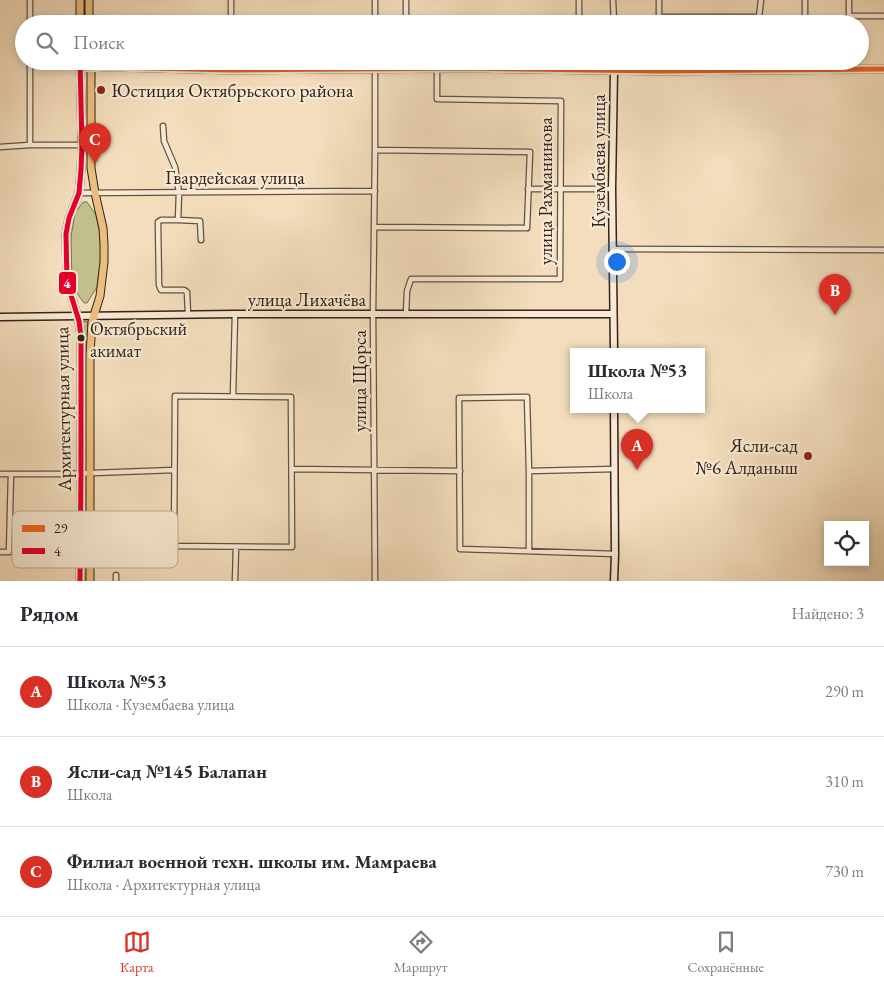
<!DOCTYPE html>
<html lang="ru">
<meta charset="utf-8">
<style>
:root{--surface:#fff;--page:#f7f7f7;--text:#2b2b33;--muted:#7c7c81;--line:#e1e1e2;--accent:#d93025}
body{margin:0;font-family:"EB Garamond",serif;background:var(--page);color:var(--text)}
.controls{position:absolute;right:15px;bottom:15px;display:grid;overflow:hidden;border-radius:0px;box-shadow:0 2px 8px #0003}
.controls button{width:45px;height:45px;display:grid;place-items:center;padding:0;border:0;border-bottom:1px solid var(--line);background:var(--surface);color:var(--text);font:25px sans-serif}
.you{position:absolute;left:616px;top:261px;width:18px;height:18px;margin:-12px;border:4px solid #fff;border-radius:50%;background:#1a73e8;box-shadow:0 0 0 8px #1a73e833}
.badge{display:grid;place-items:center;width:32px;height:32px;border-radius:50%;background:var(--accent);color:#fff;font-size:16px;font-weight:700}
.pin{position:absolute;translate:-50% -41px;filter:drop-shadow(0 1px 2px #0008)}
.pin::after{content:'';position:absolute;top:26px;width:18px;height:15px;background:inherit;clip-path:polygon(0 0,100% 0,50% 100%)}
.popup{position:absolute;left:570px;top:348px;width:135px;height:65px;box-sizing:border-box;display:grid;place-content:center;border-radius:0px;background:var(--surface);filter:drop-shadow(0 1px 4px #0005);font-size:16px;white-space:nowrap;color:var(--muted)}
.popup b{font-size:19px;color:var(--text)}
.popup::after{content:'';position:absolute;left:50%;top:100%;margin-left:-10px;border:10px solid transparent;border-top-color:var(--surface)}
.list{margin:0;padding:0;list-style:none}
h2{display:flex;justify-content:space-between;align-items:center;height:65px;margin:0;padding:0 20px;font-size:21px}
h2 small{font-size:16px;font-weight:400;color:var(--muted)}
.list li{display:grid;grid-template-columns:32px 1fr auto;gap:15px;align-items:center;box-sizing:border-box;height:90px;padding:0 20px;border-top:1px solid var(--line)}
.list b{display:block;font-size:19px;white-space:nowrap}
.list p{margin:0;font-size:16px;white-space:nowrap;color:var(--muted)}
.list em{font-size:16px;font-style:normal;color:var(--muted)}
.icon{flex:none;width:28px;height:28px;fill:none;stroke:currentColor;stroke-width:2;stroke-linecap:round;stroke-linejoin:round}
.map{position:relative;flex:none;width:884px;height:581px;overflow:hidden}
.search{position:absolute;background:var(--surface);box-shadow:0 2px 8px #0003;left:15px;right:15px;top:15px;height:55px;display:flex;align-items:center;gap:12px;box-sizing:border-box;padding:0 18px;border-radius:28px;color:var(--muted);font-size:19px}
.sheet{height:335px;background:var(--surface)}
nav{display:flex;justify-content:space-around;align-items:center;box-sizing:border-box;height:70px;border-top:1px solid var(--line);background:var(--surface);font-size:14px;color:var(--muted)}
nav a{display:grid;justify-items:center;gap:2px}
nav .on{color:var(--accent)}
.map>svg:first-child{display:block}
.green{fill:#c1bf8c;stroke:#7a7052}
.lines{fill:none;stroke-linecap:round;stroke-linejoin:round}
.street-casing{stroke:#645042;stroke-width:7}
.secondary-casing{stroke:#342119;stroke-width:9}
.primary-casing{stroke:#342119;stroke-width:9}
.street{stroke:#f7e9d3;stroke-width:4.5}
.secondary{stroke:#f7e9d3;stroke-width:6}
.primary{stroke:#eabe7e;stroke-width:7}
.bus-1-casing{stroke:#f7e9d3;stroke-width:9}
.bus-2-casing{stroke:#f7e9d3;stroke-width:9}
.bus-1{stroke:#f26522;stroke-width:5}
.bus-2{stroke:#e4002b;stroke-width:5}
.poi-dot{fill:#8f2418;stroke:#f7e9d3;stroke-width:2}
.bus-dot{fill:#342119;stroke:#f7e9d3;stroke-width:2}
.labels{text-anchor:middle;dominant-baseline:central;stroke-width:4.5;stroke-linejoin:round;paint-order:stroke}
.bus-label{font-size:18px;fill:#342119;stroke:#f7e9d3;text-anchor:start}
.poi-label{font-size:19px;fill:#342119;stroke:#f7e9d3;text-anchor:start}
.street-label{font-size:19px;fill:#342119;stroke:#f7e9d3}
.key{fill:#f7e9d3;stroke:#bcad9b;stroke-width:1}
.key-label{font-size:14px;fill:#342119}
.line-badge{stroke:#f7e9d3;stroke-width:2}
.badge-label{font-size:14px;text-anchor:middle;font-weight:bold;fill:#fff}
</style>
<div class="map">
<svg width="884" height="581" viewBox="0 0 884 581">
<rect width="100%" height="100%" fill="#f3ddbc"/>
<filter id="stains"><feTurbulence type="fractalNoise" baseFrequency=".004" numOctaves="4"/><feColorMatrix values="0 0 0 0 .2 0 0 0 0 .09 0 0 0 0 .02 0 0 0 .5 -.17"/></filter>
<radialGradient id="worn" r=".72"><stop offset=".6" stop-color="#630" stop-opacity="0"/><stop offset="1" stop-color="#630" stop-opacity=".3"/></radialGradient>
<path class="green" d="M83,202H87L96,215L100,234L101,257L97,287L87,303H84L76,292L72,280L71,237L75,213Z
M81,321L88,322V465H82Z
M82,469H88V581H81Z"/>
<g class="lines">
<defs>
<path id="street" d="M30,0V24
M231,0V24
M375,0V24
M579,0V24
M613,0L614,24
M659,0V17H759L761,0
M849,0V16H884
M406,24V0
M805,24V0
M30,61V145
M231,61V70
M375,61V150L373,313L375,581
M614,61V71
M710,61V70
M804,70V61
M163,126L164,141L175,167L177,179L179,193L178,220H161L158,222L159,285L161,290H184L187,292L188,315
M0,147L30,145H82
M528,189H612
M79,193L375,191
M178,220L200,221L201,240
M375,227L527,228L530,152L375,150
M613,249L884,250
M406,314L407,291L411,279H560L561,101L437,99V68
M175,396L291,397L292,547L174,546Z
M233,396L235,314
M292,469L460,471
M529,471L615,469
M0,474H66L174,470
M529,550V471L527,397L459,398L460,549L615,554
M0,552H9L11,474
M116,581V575
M235,581L236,547"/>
<path id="secondary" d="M79,68L112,67L231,70L468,68L660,71L884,69
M0,317L235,314H613
M614,351L612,189L614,71
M614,581L615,554L614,409"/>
<path id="primary" d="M89,0V24
M80,24V0
M80,581L81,467V337L79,321L67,282L66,234L69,218L79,193L81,170L82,145L80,61
M90,581V354L92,322L100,296L104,262V244L103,228L95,193L91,168V61"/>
</defs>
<use href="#street" class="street-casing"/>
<use href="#secondary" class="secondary-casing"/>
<use href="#primary" class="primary-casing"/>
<use href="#street" class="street"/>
<use href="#secondary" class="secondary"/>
<use href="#primary" class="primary"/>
<defs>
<path id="bus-1" d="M79,68L112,67L231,70L468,68L660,71L884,69"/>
<path id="bus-2" d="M80,581L81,467V337L79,321L67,282L66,234L69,218L79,193L81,170L82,145L80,61"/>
</defs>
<use href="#bus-1" class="bus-1-casing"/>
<use href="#bus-2" class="bus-2-casing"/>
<use href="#bus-1" class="bus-1"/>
<use href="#bus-2" class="bus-2"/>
</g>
<g class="poi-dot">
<circle cx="101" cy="90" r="5"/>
<circle cx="808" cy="456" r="5"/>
</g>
<circle class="bus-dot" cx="81" cy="338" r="4.5"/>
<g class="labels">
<g class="bus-label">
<text x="90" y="328">Октябрьский<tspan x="90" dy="22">акимат</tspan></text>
</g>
<g class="poi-label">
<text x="111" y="90">Юстиция Октябрьского района</text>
<text x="798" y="445" text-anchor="end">Ясли-сад<tspan x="798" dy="22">№6 Алданыш</tspan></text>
</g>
<g class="street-label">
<text transform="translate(598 161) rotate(-90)">Кузембаева улица</text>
<text x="235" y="177">Гвардейская улица</text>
<text transform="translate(545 191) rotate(-90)">улица Рахманинова</text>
<text x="307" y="299">улица Лихачёва</text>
<text transform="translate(359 381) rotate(-90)">улица Щорса</text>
<text transform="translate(63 409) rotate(-91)">Архитектурная улица</text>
</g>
</g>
<rect x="12" y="511" width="166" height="57" rx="8" class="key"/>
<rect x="22" y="525" width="23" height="7" fill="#f26522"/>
<rect x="22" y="548" width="23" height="6" fill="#e4002b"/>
<g class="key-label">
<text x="54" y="533">29</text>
<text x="54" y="556">4</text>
</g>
<rect class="line-badge" x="58" y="271" width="19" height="24" rx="5" fill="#e4002b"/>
<g class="badge-label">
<text x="67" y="288">4</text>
</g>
<rect width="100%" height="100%" filter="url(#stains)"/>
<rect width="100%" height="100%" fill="url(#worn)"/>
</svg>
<div class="controls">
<button><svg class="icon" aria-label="locate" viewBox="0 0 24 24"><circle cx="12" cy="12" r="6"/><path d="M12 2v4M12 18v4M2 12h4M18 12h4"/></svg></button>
</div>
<div class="you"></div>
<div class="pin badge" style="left:637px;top:470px">A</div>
<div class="popup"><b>Школа №53</b>Школа</div>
<div class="pin badge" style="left:835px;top:315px">B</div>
<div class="pin badge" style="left:95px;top:164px">C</div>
<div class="search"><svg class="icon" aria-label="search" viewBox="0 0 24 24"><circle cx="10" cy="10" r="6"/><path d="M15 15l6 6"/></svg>Поиск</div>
</div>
<section class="sheet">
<h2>Рядом<small>Найдено: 3</small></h2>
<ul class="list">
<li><span class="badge">A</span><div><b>Школа №53</b><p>Школа · Кузембаева улица</p></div><em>290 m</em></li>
<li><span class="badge">B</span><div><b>Ясли-сад №145 Балапан</b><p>Школа</p></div><em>310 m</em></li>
<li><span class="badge">C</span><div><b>Филиал военной техн. школы им. Мамраева</b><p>Школа · Архитектурная улица</p></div><em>730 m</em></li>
</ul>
</section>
<nav>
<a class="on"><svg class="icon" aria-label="map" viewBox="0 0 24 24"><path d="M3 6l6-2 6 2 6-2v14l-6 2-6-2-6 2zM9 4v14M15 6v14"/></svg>Карта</a>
<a><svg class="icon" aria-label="directions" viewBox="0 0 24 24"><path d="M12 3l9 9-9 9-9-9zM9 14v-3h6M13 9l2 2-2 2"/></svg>Маршрут</a>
<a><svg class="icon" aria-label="saved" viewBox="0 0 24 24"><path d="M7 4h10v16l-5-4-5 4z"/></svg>Сохранённые</a>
</nav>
